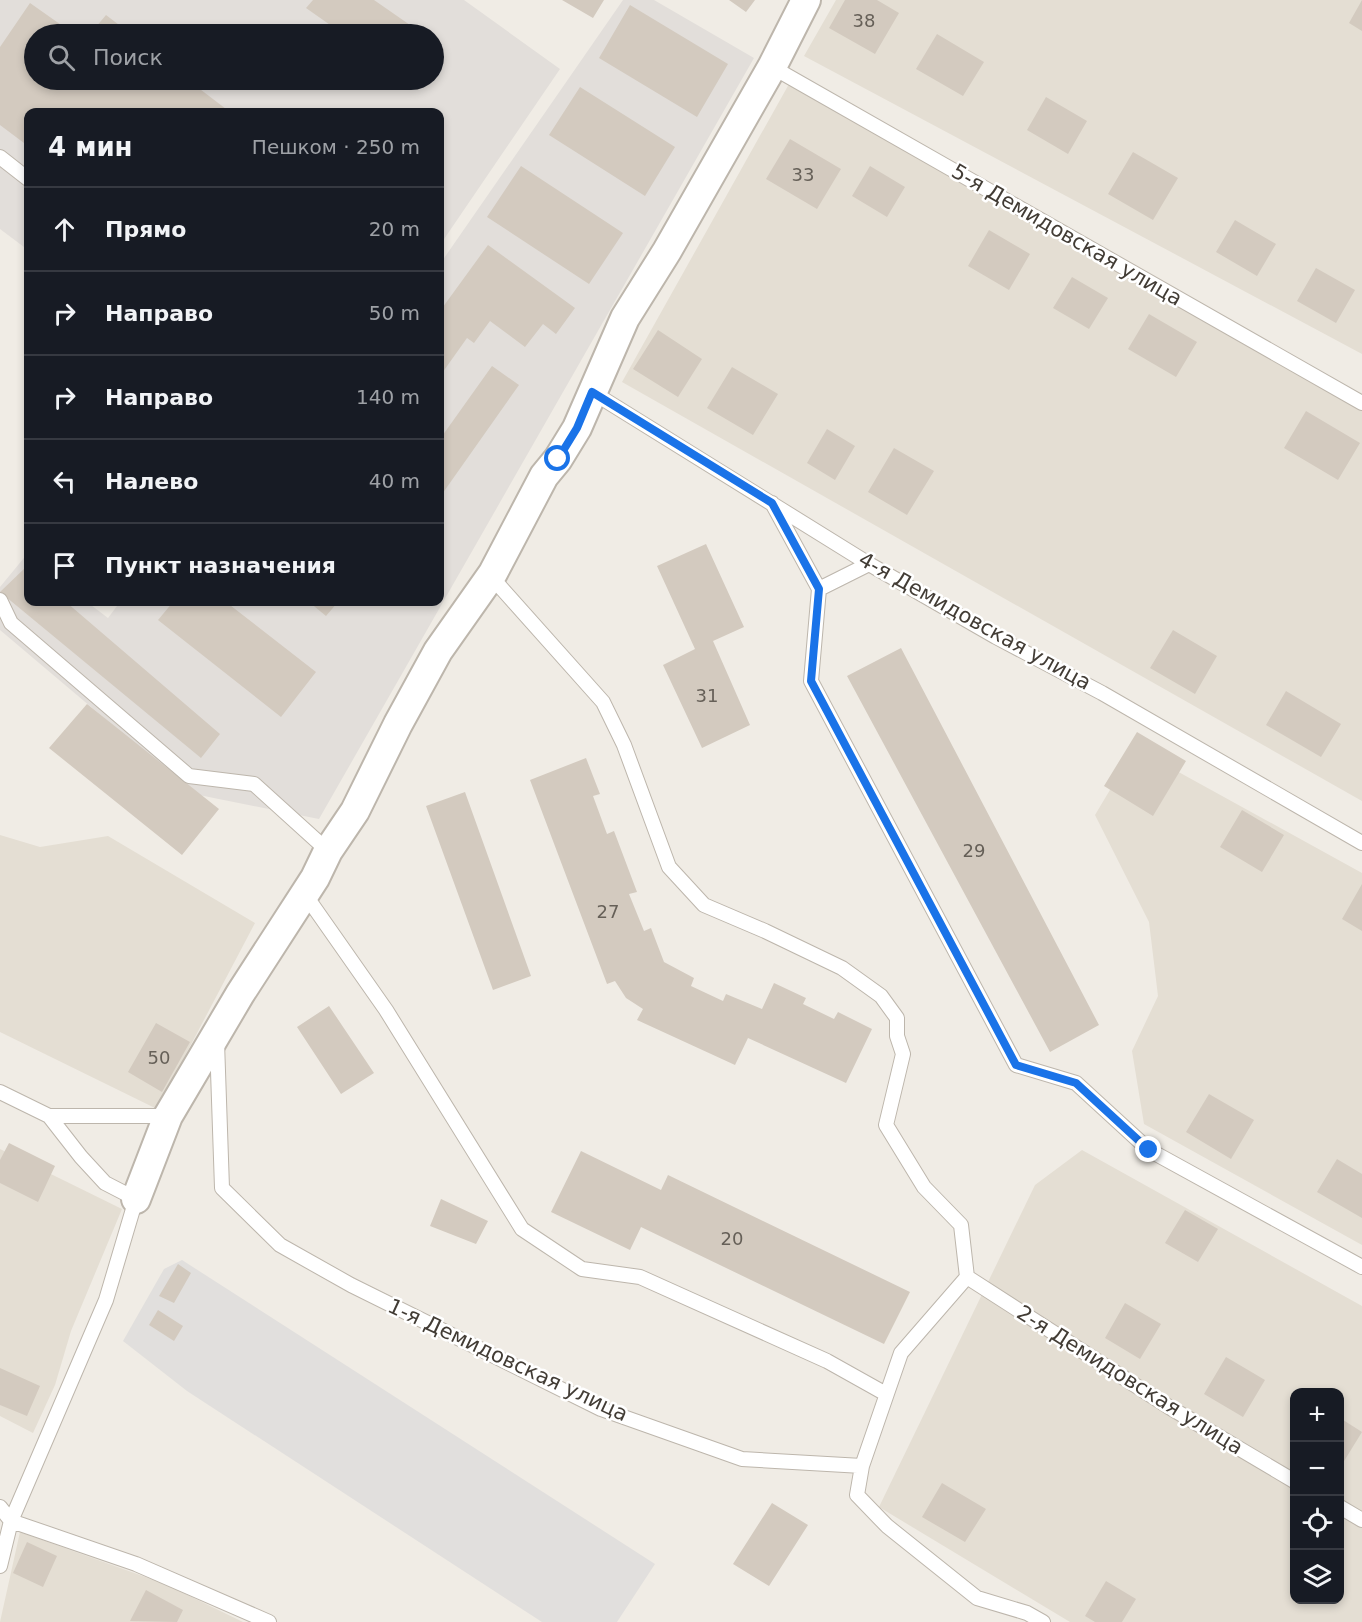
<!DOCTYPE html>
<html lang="ru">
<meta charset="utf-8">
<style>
:root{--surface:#171b24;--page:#242831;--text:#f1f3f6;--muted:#9ea1a6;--line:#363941}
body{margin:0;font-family:"DejaVu Sans",sans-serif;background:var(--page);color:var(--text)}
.controls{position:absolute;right:18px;bottom:18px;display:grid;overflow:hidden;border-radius:12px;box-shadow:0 3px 9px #0003}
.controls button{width:54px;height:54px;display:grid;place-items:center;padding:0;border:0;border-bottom:2px solid var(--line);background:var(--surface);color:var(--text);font:30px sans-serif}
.stop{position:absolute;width:18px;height:18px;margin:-14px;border:4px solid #1a73e8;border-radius:50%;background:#fff}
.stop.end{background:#1a73e8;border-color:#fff;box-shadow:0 2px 6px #0008}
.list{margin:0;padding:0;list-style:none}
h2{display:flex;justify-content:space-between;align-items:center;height:78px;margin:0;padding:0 24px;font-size:26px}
h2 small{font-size:20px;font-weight:400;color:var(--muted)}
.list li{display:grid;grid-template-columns:39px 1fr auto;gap:18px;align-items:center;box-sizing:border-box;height:84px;padding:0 24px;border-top:2px solid var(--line)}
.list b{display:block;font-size:22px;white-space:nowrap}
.list em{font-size:20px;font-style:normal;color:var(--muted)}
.icon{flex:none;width:33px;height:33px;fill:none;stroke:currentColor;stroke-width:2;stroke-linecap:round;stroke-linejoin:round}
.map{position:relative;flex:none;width:1362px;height:1622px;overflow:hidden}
.search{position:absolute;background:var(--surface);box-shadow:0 3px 9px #0003;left:24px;top:24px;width:420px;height:66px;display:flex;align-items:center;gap:15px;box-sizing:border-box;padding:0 21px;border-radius:33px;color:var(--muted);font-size:22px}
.panel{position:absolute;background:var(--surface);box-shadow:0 3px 9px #0003;left:24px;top:108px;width:420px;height:498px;border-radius:12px}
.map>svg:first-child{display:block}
.residential{fill:#e4ded3;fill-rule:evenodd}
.industrial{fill:#e2deda;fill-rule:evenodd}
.parking{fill:#e1dfdd}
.building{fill:#d3cabf}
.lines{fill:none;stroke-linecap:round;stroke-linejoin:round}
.lane-casing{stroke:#bdb6ac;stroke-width:16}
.street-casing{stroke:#bdb6ac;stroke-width:32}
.lane{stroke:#fff;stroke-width:14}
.street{stroke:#fff;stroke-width:28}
.route{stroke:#1a73e8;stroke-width:8}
.labels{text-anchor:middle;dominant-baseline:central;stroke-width:5;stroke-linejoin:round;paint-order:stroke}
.number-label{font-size:18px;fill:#666058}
.street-label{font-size:21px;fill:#423c35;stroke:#fff}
</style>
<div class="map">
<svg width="1362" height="1622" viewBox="0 0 1362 1622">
<rect width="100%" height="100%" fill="#f0ece5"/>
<path class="residential" d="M836,0H1362V354L804,56Z
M789,84L1362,409V801L622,382Z
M1135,748L1362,873V1245L1144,1124L1132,1051L1158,996L1149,922L1095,815Z
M0,835L40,847L108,836L255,923L157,1109L0,1032Z
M0,1149L122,1209L71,1331L55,1385L33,1433L0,1416Z
M1082,1150L1362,1306V1622H1070L879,1507L1035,1185ZM1294,1392H1340V1600H1294Z
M20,1532L165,1584L243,1622H0Z"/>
<path class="industrial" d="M0,0H464L560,69L440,245V112H28V250L0,229ZM34,34H434V80H34Z
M623,0H654L754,58L319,819L194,794L0,630V587L28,553V602H87L108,618L120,602H440V264Z"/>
<path class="parking" d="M182,1260L655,1564L617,1622H542L187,1391L123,1341L164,1269Z"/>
<path class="building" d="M313,0H374L423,34H343L306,8Z
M562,0H604L593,18Z
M729,0H755L746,12Z
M845,0H877L899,13L875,54L829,28Z
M1362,0V31L1349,23Z
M30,3L74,34H34V80H188L230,112H28V146L0,125V47Z
M630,5L728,64L697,117L599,58Z
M106,15L131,34H90Z
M937,34L984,62L963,96L916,69Z
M434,42L444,49L434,63Z
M580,87L675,147L645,196L549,135Z
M1046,97L1087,121L1068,154L1027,130Z
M790,139L841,169L817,209L766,179Z
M1133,152L1178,178L1153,220L1108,194Z
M521,166L623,233L589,284L487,217Z
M870,166L905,187L887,217L852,196Z
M1235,220L1276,244L1257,276L1216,252Z
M989,230L1030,254L1009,290L968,266Z
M488,245L575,308L556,334L543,324L525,347L490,321L474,343L467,338L440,376V311Z
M1316,268L1355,290L1336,323L1297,301Z
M1072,277L1108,298L1089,329L1053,308Z
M1149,314L1197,342L1176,377L1128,349Z
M658,330L702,359L678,397L633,369Z
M492,366L519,385L440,497V439Z
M732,367L778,394L753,435L707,408Z
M1306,411L1360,443L1338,480L1284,448Z
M827,429L855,446L835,480L807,463Z
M894,448L934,471L907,515L868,492Z
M706,544L744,627L713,641L750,725L702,748L663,665L695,649L657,566Z
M26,567L28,569V602H66L220,734L201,758L0,592Z
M173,602H226L316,672L281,717L158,620Z
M309,602H338L326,616Z
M1173,630L1217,656L1195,694L1150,668Z
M901,648L1099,1025L1050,1052L847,676Z
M1286,691L1341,724L1321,757L1266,725Z
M87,704L219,809L182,855L49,748Z
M1137,732L1186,761L1153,816L1104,786Z
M586,758L600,794L593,796L607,834L614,831L637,892L629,894L644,931L651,928L664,962L694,978L691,986L723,1001L726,994L762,1009L774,983L806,998L803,1004L834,1019L838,1012L872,1029L846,1083L748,1038L735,1065L637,1020L643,1009L626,998L615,981L607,984L530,780Z
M465,792L531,976L493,990L426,806Z
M1242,810L1284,835L1262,872L1220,847Z
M1362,884V931L1342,919Z
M329,1006L374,1073L341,1094L297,1027Z
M156,1023L190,1042L162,1092L128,1072Z
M1209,1094L1254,1120L1231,1159L1186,1132Z
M9,1143L55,1166L38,1202L0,1183V1160Z
M581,1151L661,1190L668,1175L910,1292L884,1344L641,1227L630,1250L551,1212Z
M1337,1159L1362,1174V1218L1317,1192Z
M441,1199L488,1221L476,1244L430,1226Z
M1185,1210L1218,1229L1198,1262L1165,1243Z
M178,1264L191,1273L174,1303L159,1296Z
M1125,1303L1161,1324L1140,1359L1105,1338Z
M158,1310L183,1326L174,1341L149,1325Z
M1226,1357L1265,1380L1243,1417L1204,1394Z
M0,1368L40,1386L27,1416L0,1405Z
M1340,1418L1362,1432L1341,1466L1340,1465Z
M942,1483L986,1509L965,1542L922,1517Z
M772,1503L808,1525L769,1586L733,1564Z
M27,1542L57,1556L43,1587L13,1573Z
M1106,1581L1136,1599L1122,1622H1095L1085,1616Z
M146,1590L183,1610L177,1622L130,1621Z"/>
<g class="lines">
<defs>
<path id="lane" d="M772,67L1362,403
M0,157L28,179
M592,392L869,564L996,637L1102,693L1362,843
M772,503L819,589L811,681L1016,1065L1076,1083L1149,1150L1362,1267
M493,573L496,582L603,702L624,745L669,867L704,905L765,931L842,968L881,996L897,1018V1036L903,1054L886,1125L924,1187L961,1225L967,1277L901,1353L862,1466
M819,589L869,564
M0,600L11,623L189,776L254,784L328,851
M304,893L386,1010L522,1229L582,1269L640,1277L827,1361L886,1394
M217,1042L222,1188L280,1245L351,1285L601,1409L742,1459L862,1466L857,1495L887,1526L977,1598L1027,1613L1043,1622
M0,1092L49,1116H168
M967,1277L1169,1407L1294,1481
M0,1507L11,1521L136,1564L269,1622
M1340,1507L1362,1520
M0,1566L11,1521L106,1300L136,1199L105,1183L81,1157L49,1116"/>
<path id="street" d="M136,1199L168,1116L240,994L315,878L328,851L355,811L398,724L438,651L493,573L544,476L558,459L577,428L625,318L667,251L772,67L806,0"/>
</defs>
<use href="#lane" class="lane-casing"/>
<use href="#street" class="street-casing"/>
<use href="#lane" class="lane"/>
<use href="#street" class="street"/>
</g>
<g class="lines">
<path class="route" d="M558,459L577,428L592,392L772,503L819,589L811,681L1016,1065L1076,1083L1149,1150"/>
</g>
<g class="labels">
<g class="number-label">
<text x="864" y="20">38</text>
<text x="803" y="174">33</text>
<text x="707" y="695">31</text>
<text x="974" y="850">29</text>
<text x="608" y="911">27</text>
<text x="159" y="1057">50</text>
<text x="732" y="1238">20</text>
</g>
<g class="street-label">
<text transform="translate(1067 235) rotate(30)">5-я Демидовская улица</text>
<text transform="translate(975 621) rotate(29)">4-я Демидовская улица</text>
<text transform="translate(508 1360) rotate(25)">1-я Демидовская улица</text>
<text transform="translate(1130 1380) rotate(32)">2-я Демидовская улица</text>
</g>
</g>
</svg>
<div class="controls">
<button>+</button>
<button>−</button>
<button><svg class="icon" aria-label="locate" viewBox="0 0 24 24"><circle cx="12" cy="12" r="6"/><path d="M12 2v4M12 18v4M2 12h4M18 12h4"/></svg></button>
<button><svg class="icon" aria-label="layers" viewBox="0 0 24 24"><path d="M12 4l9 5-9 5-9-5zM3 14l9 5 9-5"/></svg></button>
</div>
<div class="stop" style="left:558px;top:459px"></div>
<div class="stop end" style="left:1149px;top:1150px"></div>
<div class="search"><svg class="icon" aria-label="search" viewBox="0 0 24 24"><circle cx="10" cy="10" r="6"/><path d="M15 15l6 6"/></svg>Поиск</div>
<section class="panel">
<h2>4 мин<small>Пешком · 250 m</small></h2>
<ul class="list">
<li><svg class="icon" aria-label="ahead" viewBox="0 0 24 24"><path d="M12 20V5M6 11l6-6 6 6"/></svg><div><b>Прямо</b></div><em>20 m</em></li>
<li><svg class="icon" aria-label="right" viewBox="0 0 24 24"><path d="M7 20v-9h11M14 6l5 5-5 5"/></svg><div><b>Направо</b></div><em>50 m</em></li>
<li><svg class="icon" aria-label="right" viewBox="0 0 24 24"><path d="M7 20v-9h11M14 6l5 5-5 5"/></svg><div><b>Направо</b></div><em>140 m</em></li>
<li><svg class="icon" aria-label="left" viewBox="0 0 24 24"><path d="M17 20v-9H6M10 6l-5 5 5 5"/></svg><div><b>Налево</b></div><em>40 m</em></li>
<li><svg class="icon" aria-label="arrive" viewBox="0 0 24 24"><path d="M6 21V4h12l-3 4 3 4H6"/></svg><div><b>Пункт назначения</b></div></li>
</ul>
</section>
</div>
